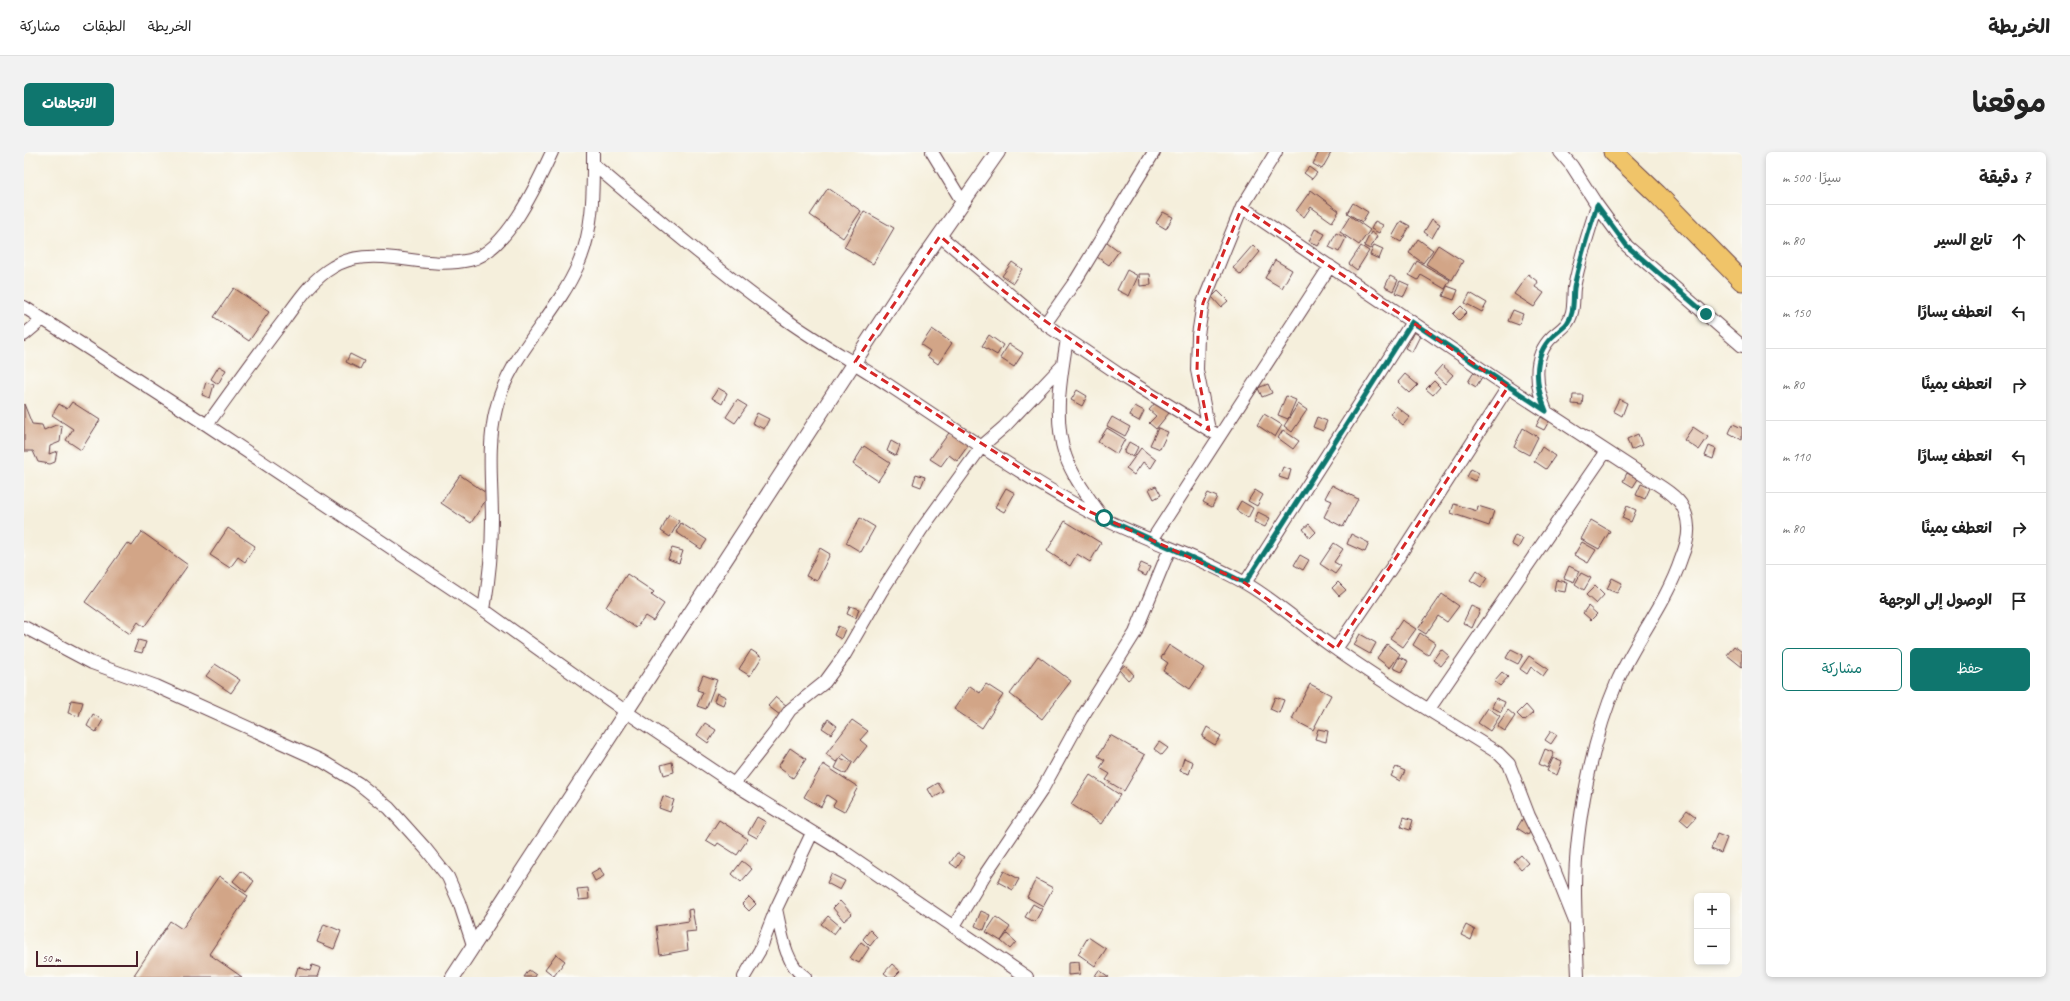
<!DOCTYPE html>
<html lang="ar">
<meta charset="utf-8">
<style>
:root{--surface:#fff;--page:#f2f2f2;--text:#222;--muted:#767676;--line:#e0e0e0;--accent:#0f766e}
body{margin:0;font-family:Caveat,"Playpen Sans Arabic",sans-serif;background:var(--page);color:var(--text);direction:rtl}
.controls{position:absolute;right:12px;bottom:12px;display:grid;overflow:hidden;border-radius:6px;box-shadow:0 2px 6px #0003}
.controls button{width:36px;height:36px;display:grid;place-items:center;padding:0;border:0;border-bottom:1px solid var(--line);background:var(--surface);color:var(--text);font:20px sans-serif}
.scale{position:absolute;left:12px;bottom:10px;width:102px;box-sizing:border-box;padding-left:4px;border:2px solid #4a1f2b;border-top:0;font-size:11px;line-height:14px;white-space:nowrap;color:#4a1f2b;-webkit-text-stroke:3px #fdfcf7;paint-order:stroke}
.stop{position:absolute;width:12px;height:12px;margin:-9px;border:3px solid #0f766e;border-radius:50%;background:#fff}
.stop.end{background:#0f766e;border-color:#fff;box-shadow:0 1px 4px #0008}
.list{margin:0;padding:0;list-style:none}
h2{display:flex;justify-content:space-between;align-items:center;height:52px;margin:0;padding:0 16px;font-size:17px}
h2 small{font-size:13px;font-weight:400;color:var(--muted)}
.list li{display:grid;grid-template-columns:26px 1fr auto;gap:12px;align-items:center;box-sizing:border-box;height:72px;padding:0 16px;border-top:1px solid var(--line)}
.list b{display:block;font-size:15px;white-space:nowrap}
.list em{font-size:13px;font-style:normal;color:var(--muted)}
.actions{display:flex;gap:8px;padding:12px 16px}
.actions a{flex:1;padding:9px 0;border:1px solid var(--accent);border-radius:6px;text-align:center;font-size:14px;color:var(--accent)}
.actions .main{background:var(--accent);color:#fff}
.icon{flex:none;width:22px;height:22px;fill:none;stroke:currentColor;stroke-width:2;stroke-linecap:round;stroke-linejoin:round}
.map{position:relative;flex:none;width:1718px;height:825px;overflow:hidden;direction:ltr;border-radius:6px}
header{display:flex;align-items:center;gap:24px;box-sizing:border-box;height:56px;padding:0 20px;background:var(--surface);border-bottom:1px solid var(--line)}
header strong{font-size:19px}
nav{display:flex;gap:22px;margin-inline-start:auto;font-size:14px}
.intro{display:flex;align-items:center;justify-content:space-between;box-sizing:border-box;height:96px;padding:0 24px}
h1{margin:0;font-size:28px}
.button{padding:10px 18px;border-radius:6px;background:var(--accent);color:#fff;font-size:14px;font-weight:700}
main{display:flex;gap:24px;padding:0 24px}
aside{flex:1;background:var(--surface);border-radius:6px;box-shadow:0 2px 6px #0003}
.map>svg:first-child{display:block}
.building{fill:#d2a587}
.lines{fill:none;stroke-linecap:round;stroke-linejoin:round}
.minor-casing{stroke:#643e46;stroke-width:14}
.tertiary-casing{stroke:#643e46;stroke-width:16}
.trunk-casing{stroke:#643e46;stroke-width:21}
.minor{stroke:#fff;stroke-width:12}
.tertiary{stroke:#fff;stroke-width:14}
.trunk{stroke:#f0c469;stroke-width:19}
.route{stroke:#0f766e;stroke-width:5}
.marked{fill:none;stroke:#d62828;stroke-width:3;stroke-dasharray:8 5;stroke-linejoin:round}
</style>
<header>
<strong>الخريطة</strong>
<nav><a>الخريطة</a><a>الطبقات</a><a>مشاركة</a></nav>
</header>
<div class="intro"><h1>موقعنا</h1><a class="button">الاتجاهات</a></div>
<main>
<aside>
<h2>7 دقيقة<small>سيرًا · 500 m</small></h2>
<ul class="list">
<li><svg class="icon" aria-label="ahead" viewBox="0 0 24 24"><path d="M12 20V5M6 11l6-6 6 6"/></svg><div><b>تابع السير</b></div><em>80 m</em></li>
<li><svg class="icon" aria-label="left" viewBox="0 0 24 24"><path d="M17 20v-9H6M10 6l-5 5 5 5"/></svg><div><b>انعطف يسارًا</b></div><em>150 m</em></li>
<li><svg class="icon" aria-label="right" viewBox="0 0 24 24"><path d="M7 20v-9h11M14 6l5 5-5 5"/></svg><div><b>انعطف يمينًا</b></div><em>80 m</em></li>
<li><svg class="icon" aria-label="left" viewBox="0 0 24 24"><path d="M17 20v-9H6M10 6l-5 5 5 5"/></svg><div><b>انعطف يسارًا</b></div><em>110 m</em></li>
<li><svg class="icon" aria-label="right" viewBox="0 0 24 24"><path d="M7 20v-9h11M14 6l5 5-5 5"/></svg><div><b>انعطف يمينًا</b></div><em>80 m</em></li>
<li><svg class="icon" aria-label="arrive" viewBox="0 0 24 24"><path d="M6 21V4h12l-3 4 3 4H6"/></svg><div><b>الوصول إلى الوجهة</b></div></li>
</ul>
<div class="actions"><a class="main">حفظ</a><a>مشاركة</a></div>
</aside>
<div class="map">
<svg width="1718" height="825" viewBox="0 0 1718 825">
<rect width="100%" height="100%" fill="#fdfcf7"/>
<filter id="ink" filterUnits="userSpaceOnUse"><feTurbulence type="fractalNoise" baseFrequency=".025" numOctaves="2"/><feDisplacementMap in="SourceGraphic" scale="8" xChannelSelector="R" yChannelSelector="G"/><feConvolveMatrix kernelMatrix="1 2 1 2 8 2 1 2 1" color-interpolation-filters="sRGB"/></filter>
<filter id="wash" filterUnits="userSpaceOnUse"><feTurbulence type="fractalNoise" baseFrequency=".012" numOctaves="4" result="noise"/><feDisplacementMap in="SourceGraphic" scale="16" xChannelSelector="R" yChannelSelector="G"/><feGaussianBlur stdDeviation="0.9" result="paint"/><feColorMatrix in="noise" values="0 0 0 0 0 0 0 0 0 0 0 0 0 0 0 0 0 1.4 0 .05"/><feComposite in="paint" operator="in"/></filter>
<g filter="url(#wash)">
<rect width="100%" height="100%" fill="#f5efdc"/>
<g id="blocks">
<path class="building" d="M1295,0L1307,1L1298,17L1289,12Z
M1285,15L1293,21L1288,27L1280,21Z
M804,36L837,59L819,86L786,63Z
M1287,38L1315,59L1308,70L1287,55L1280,65L1272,59Z
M1329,51L1344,60L1338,70L1323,61Z
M840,59L870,76L849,112L820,95Z
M1139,60L1149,65L1142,77L1132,71Z
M1326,64L1346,78L1335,93L1316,80Z
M1408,67L1416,72L1408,86L1400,80Z
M1351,69L1359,73L1355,81L1347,77Z
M1377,69L1386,74L1377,90L1368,85Z
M1291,77L1301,82L1294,94L1285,89Z
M1347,80L1353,84L1346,97L1340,94Z
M1312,81L1322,86L1315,100L1305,95Z
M1394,87L1409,98L1399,111L1385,101Z
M1083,90L1095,99L1085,113L1073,105Z
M1229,93L1236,100L1217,123L1209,116Z
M1350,93L1359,97L1355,107L1346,103Z
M1414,93L1439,109L1428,128L1402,112Z
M1337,94L1345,99L1333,118L1325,112Z
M1251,108L1268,118L1258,136L1241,126Z
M1393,109L1426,128L1421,137L1397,123L1394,128L1385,123Z
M988,110L998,117L989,131L978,124Z
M1103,118L1114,124L1105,144L1093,138Z
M1115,122H1126L1127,133L1116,134Z
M1504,122L1514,130L1511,135L1520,141L1510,155L1490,142Z
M1366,124L1374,128L1369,139L1361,135Z
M1376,129L1385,133L1380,144L1371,141Z
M1423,134L1434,138L1430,148L1419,144Z
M210,136L245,160L225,189L190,165Z
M1194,139L1204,149L1197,155L1188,145Z
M1446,141L1463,151L1458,160L1441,151Z
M1437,154L1443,160L1435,168L1429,162Z
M1489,158L1499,162L1495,173L1484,169Z
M908,177L928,191L914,212L903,204L906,199L897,193Z
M1390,180L1396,184L1388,200L1381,196Z
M965,183L979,193L973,203L958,194Z
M985,192L999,201L990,215L976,206Z
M326,202L340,209L336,217L322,210Z
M1418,213L1429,223L1421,232L1410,222Z
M195,214L202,218L194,232L187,227Z
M1450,220L1458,225L1452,235L1444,230Z
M1381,222L1394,233L1386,241L1374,230Z
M1410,229L1416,235L1409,243L1402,237Z
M182,230L190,233L186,246L178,243Z
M1244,232L1248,241L1238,245L1234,236Z
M694,236L703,241L698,252L688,246Z
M1053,238L1063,244L1058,254L1047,248Z
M1549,243H1559L1558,253L1548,252Z
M1262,244L1272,248L1264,267L1254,263Z
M1595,247L1603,251L1598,264L1589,259Z
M713,248L723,254L711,271L702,265Z
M48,250L76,268L57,298L42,288L49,277L28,263L35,252L43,257Z
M1132,250L1145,261L1132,277L1125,271L1132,264L1125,258Z
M0,252L8,272L18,273L20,278L32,273L38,274L36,290L26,294L25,302L33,299L31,310L26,312L14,310L9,299H0Z
M1274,252L1283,258L1268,280L1260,274Z
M1111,254L1120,259L1115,269L1106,264Z
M1372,254L1386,265L1379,273L1366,262Z
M733,261L745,267L740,277L728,271Z
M1240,262L1258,273L1251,285L1233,273Z
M1088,265L1106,275L1101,284L1083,274Z
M1293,265L1303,269L1299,279L1289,275Z
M1517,265L1525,269L1520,278L1512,274Z
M1709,272L1718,276V288L1705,281Z
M1669,275L1684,285L1675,298L1660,288Z
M1083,276L1101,287L1093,302L1074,290Z
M1134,276L1144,280L1136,297L1126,293Z
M1499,276L1514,285L1505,303L1490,295Z
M927,278L946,291L933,309L925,303L917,314L906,307Z
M1259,278L1275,289L1269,297L1254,286Z
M1614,282L1618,293L1607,298L1603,287Z
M867,289L876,294L872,304L863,299Z
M1105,290L1114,295L1109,305L1100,300Z
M840,294L866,311L854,329L829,312Z
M1685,294L1692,297L1689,307L1681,304Z
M1518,295L1531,304L1522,317L1510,309Z
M1117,296L1132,308L1127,316L1119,310L1110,323L1102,317Z
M1259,315L1267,318L1264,328L1255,325Z
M1447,317L1455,321L1451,329L1443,325Z
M1603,321L1614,327L1609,335L1599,329Z
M892,322L901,325L897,335L889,332Z
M436,323L465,343L447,371L417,351Z
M1617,332L1626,336L1621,347L1612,343Z
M1308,333L1334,347L1319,375L1300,365L1308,349L1301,346Z
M1132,334L1137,343L1130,347L1125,337Z
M982,336L991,341L980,360L971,355Z
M1231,338L1239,343L1233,354L1224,349Z
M1184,341L1193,345L1188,355L1179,350Z
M1217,349L1229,356L1224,366L1212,358Z
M1430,352L1453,359L1454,354L1470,359L1465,374L1427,361Z
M1603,354L1612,358L1607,370L1598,366Z
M1234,360L1246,366L1241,375L1230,370Z
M645,363L655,369L646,385L637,379Z
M836,366L851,375L837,400L822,391Z
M1567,368L1586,379L1575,397L1557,387Z
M1041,369L1077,391L1066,410L1053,402L1046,414L1023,399Z
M657,371L683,388L677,397L652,380Z
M1285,372L1292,380L1286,386L1279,377Z
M204,376L231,394L221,410L214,405L206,416L186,403Z
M118,380L164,413L120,475L114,470L106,482L61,450L103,391L108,394Z
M1327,382L1345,391L1341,400L1323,392Z
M1491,383L1499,387L1494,396L1487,392Z
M1558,390L1572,398L1564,411L1550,403Z
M1310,391L1319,397L1310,410L1317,414L1311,422L1296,412Z
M648,396L659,399L655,411L644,407Z
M796,396L806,402L793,429L782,424Z
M1276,403L1285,408L1279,418L1270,413Z
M1117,411L1126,415L1122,424L1113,420Z
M1545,414L1555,419L1550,430L1540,426Z
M1453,418L1463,426L1457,435L1446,428Z
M1557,421L1567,426L1560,438L1551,432Z
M603,422L630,440L627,443L640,452L629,469L621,464L612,476L582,455Z
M1588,426L1598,431L1593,441L1583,437Z
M1532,428L1543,430L1541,440L1530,438Z
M1314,430L1322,438L1315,444L1308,436Z
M1571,434L1580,443L1572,452L1562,443Z
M1418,442L1435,454L1423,470L1414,464L1402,482L1394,477Z
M826,454L835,457L832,466L823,462Z
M1447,454L1456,458L1448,476L1439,471Z
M1564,454L1573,462L1567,468L1559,461Z
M1378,468L1392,477L1379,495L1366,486Z
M814,474L821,477L817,487L810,483Z
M1396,481L1411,491L1404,503L1389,493Z
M1336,482L1352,491L1346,502L1330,493Z
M114,488L122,490L118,501L110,499Z
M1363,492L1376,502L1366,516L1353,506Z
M1145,493L1180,516L1166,537L1139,519L1144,511L1137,506Z
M1710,494L1718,500V515L1703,503Z
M1417,497L1425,504L1417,514L1409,508Z
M1487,497L1499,503L1494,512L1482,506Z
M727,498L738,505L726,524L715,517Z
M1014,504L1047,529L1018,567L986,542Z
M1505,504L1524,517L1519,524L1507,515L1503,522L1496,517Z
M1375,505L1384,509L1378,520L1369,516Z
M191,512L216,528L207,541L182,524Z
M1101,513L1110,523L1104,528L1095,518Z
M1478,520L1484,525L1476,534L1470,529Z
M679,523L693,528L682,557L673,554L679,540L673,538Z
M962,532L979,543L958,576L930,557L946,534L956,541Z
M1286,532L1307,543L1289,578L1268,567Z
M693,541L702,545L699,553L690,549Z
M752,545L763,554L756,563L744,554Z
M1251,545L1260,548L1255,561L1246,557Z
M1472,546L1481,550L1477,560L1468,555Z
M47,548L59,550L55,564L44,561Z
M1502,553L1509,561L1500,569L1493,562Z
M1464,556L1476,564L1466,579L1454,571Z
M1484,558L1491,564L1481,579L1473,574Z
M69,562L79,568L72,580L63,574Z
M804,567L813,574L807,582L798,576Z
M828,568L844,579L836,588L843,594L830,611L819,602L812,610L802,602Z
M681,571L692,578L684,591L673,583Z
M1183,575L1197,584L1191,593L1178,585Z
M1294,577L1304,579L1302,590L1291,587Z
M1527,579L1533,583L1527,592L1521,588Z
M1086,583L1121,603L1100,639L1082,628L1086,622L1076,616L1081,608L1074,604Z
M1135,590L1144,596L1138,603L1130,597Z
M766,596L782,607L769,626L754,615Z
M1521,597L1530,601L1523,616L1515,612Z
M816,606L828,611L822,622L811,616Z
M1160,606L1169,610L1165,622L1156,619Z
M1529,606L1538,610L1533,623L1523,619Z
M648,610L650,620L640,623L637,613Z
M799,612L834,635L820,660L809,654L812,649L803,643L797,655L780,645Z
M1372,615L1381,619L1376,629L1367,624Z
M1066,623L1096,643L1077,672L1047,652Z
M914,631L920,640L909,646L904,637Z
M639,644L650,648L646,660L635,656Z
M1663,658L1672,665L1664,674L1656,667Z
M733,665L742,670L733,686L724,681Z
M1380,665L1389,668L1386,678L1377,675Z
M1499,666L1510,673L1504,683L1493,676Z
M695,668L724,687L713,703L694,691L692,694L682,688Z
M1693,682L1703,686L1697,701L1687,697Z
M933,701L940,705L933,716L926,711Z
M1497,703L1504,711L1497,717L1490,709Z
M718,709L728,717L717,730L708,722Z
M576,716L580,724L571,729L567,721Z
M217,719L230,729L222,740L209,729Z
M980,719L995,727L989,738L974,730Z
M807,722L821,729L816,738L803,731Z
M195,724L224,744L185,802L218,825H113L110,823L146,769L158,777Z
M1012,727L1029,736L1019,754L1003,745Z
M564,736L565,747L555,748L553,737Z
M725,745L732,752L725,759L718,752Z
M816,749L828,762L820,769L809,756Z
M1009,752L1018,757L1011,770L1001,765Z
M668,757L672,779L662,780L664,798L636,803L632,774L665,769L664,758Z
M957,759L966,763L960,778L951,774Z
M804,764L816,774L810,782L797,772Z
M972,765L986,775L977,789L962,780Z
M300,772L317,779L310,797L293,790Z
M1442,773L1451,778L1447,788L1437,783Z
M846,778L853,785L846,794L839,787Z
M983,782L992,790L986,797L977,789Z
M1064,785L1082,797L1071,814L1054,802Z
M837,790L845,796L835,811L826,806Z
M532,802L541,809L530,824L521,817Z
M1055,810L1056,822L1044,823V811Z
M868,812L876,819L870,825H865L860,821Z
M288,813L297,816L294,825H271L274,815L286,819Z
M505,818L512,823L511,825H500Z
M1075,818L1085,825H1070Z"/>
</g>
</g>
<g filter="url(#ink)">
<use href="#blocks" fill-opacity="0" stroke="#643e46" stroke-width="1"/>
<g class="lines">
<defs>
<path id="minor" d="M908,0L939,51
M1536,0L1548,14L1573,53L1603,94L1718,194
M569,12C632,66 696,120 764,169C798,193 835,213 869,236C931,277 993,320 1058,356C1110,385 1169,401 1221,431C1254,450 1282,477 1313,498C1365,535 1420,567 1474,601L1485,612L1505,664L1523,700L1552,772
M1218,55L1484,235L1639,336C1654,346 1663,355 1664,375C1665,385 1661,397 1657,407C1642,452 1612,487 1593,530C1568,588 1551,674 1551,737C1551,766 1553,796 1554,825
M916,84L1021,172L1102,227L1195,284
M0,155L183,273L460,458L601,559L710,632L822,701L1003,825
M1021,172L1052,128L1130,0
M0,183L19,167
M1043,187C1037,225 1029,265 1041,303C1049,326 1065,346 1079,366
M1522,259C1512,236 1507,205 1528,185C1537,177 1545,173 1548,160C1550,152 1549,144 1550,136C1555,108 1565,80 1573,53
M183,273C208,238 234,202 260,168C274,149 288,127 309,115C328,103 350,104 371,106C396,109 420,114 446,108C483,99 513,32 528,0
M1185,278L1173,218L1174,183L1179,151L1218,55L1252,0
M1128,388L1306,114
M1221,431L1388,170
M460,458C465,428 468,399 468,368C468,331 463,293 472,257C485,202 532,164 554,113C570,77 569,38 569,0
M0,475L68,511L132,534L298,609L334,631L365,656L401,696L424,725L435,750L449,793
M1312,497L1368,415L1484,235
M1405,557L1582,299
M710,632L751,580L766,558L801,530L820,504L857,440L897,378L958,294L980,275L1039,213
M752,757C757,778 761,813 781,825
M930,774L962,721L1018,638L1057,567L1111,481L1146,396
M720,825L736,798L752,757L788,681"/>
<path id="tertiary" d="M429,825L876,140L974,0"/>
<path id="trunk" d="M1589,0L1633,42L1718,129"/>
</defs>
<use href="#minor" class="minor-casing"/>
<use href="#tertiary" class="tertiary-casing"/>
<use href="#trunk" class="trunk-casing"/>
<use href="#minor" class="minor"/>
<use href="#tertiary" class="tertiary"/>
<use href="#trunk" class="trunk"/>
</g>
</g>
<g class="lines" filter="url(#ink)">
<path class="route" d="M1080,366L1191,416L1221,431L1388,170L1522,259C1512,236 1507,205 1528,185C1537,176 1545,174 1548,160C1550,152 1549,144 1550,136C1555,108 1565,80 1573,53L1603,94L1682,162"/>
</g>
<path class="marked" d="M1218,55L1484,235L1312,497L1221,431L1058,356L831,210L916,84L981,140L1102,227L1185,278L1173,218L1174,183L1179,151Z"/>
</svg>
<div class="controls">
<button>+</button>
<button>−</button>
</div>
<div class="scale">50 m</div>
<div class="stop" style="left:1080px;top:366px"></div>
<div class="stop end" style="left:1682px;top:162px"></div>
</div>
</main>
